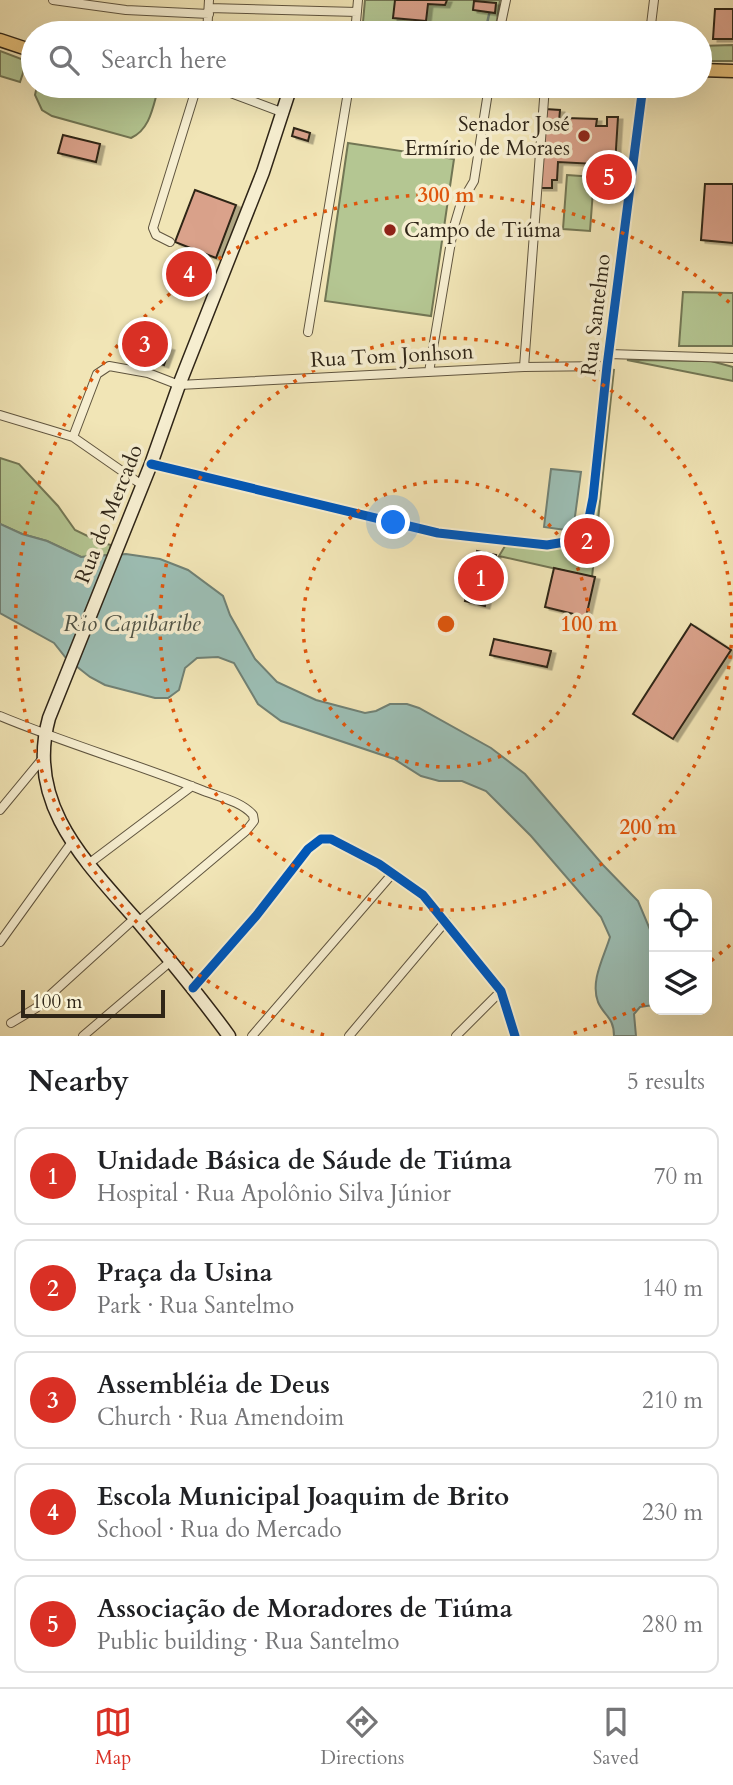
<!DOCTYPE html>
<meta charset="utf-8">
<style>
:root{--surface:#fff;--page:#f2f2f2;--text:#202124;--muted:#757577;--line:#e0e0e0;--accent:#d93025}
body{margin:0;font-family:Cardo,serif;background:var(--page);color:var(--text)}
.controls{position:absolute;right:21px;bottom:21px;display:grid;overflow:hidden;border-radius:14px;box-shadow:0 7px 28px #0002}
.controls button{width:63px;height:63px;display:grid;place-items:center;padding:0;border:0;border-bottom:2px solid var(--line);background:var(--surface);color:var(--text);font:35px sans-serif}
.scale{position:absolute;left:21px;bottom:18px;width:144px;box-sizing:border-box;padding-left:7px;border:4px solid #2f2517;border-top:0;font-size:19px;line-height:24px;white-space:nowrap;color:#2f2517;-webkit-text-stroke:5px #f6eed0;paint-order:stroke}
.you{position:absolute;left:394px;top:523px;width:24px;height:24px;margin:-18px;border:5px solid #fff;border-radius:50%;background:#1a73e8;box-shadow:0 0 0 10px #1a73e833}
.badge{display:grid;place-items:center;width:46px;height:46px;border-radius:50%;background:var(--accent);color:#fff;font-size:23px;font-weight:700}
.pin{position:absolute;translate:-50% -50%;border:4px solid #fff;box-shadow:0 2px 7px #0006}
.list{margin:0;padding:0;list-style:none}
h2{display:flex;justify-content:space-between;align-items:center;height:91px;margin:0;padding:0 28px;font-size:30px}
h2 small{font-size:23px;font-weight:400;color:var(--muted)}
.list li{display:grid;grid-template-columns:46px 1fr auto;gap:21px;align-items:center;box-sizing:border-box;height:98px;margin:0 14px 14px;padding:0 14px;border:2px solid var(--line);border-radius:14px}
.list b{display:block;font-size:26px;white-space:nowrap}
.list p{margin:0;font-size:23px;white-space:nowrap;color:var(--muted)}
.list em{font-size:23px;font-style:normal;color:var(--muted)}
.icon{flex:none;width:38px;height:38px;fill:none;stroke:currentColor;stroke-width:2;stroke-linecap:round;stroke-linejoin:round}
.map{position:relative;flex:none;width:733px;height:1036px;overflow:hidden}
.search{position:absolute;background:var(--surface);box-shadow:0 7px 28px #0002;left:21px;right:21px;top:21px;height:77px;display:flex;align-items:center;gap:18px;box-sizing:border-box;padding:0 24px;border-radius:38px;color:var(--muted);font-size:26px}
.sheet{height:651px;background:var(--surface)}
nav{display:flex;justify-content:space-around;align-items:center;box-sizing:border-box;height:98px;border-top:2px solid var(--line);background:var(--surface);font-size:19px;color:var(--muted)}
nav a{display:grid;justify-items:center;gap:4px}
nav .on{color:var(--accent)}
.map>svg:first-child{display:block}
.green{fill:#b4c692;stroke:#727654;stroke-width:2}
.water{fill:#9cbeb4;stroke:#708175;stroke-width:2}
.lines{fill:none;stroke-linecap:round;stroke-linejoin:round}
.stream{stroke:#708175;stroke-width:2.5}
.building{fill:#daa28b;stroke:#2f2517;stroke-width:2;filter:url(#shadow)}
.minor-casing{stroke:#60553f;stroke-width:10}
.secondary-casing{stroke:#2f2517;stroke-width:15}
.primary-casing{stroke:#2f2517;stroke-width:15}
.minor{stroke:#f6eed0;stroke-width:8}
.secondary{stroke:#f6eed0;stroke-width:12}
.primary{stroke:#e8c27b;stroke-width:12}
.cycleway-casing{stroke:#f6eed0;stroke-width:13}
.cycleway{stroke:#0057b8;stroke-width:9}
.ring{fill:none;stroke:#df560d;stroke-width:3.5;stroke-dasharray:3.5 7}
.poi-dot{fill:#8f2418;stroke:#f6eed0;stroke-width:2.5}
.labels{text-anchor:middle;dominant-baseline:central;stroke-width:7;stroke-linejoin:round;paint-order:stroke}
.poi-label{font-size:21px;fill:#2f2517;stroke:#f6eed0;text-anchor:end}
.street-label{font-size:21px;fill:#2f2517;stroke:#f6eed0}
.water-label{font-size:23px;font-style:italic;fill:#505346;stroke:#f6eed0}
.centre{fill:#df560d;stroke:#f6eed0;stroke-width:3.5}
.ring-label{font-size:21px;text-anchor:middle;font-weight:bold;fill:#df560d;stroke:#f6eed0;stroke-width:7;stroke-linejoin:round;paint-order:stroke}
</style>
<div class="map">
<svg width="733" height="1036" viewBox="0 0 733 1036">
<defs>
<filter id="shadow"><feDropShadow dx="4.5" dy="2.5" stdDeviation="0" flood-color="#0004"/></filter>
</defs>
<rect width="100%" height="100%" fill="#f1e5b6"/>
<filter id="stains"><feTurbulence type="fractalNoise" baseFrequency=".00286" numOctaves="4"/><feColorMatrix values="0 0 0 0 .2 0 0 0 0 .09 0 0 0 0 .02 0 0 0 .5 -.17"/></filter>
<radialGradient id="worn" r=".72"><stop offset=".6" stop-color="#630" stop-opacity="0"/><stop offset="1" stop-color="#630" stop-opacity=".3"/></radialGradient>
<path class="green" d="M365,0H500L495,33H362Z
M733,45V61H700V46Z
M0,51L24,60L26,64L20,82L0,76Z
M37,86H159C153,105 151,129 131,138L52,116L42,110L35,95Z
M348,143L454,159L431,316L325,301Z
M567,175L594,177L590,231L563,229Z
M683,292L733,293V346H679Z
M627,360L711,361L733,367V381Z
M614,369L592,577L499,556L505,546C543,536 565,568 594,522Z
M0,458L19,464L58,506L75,530L102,543L111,545L108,555L81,557L47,541L22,534L0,524Z"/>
<path class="water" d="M551,469L581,472L573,531L544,527Z
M0,524L22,534L47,541L81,557L126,554L160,559L188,570L223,596L230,615L255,659L277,682L316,700L365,713L376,711L390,704H407L419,708L491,748L525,774L603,865L638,901L654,939V1005L640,1007L634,1014L636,1036H614C614,1017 604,1016 598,1002C590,981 604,957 610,937L601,917L531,836L486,791L462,781H439L421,776L394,759L281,721L258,704L234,663L218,657L197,658L185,668L179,690L168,698H155L105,685L90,677L66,658L54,643L0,613Z"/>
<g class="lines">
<path class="stream" d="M486,28L490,10"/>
</g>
<path class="building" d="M395,0H394H447L445,5L428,4L426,21L393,18Z
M474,1L496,3L495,13L473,10Z
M715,9H733V39H713Z
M545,109L560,110L559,122L567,123V118L597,119L596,126H607V117H618L615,165L558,162L557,180H552V188H539Z
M294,128L310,133L308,141L292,136Z
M63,135L100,144L96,162L58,153Z
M605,167L615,168L613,188L604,187Z
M705,184H733V243L701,240Z
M195,190L236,205L216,258L175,242Z
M138,331L145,333L142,340L170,348L164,365L138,357L136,363L128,360Z
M477,551L496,555L485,606L465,601Z
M554,568L595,577L586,617L545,607Z
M691,624L731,650L673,739L633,714Z
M494,639L551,651L547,667L490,655Z"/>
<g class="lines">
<defs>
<path id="minor" d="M53,0L126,10L209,14
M209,8L357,12
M207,33L209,0
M355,33L358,0
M499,33L506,0
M650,33L654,0
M212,86L284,113
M545,87L633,88
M170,242L156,235L153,228L197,86
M308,332L349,86
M609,354L733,358
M524,367L545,86
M429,372L453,230L461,203L474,181L489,86
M0,415L73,437L142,485
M73,437L97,374L109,366L148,373L179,385L524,367L607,366
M151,464L438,533L547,545L571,541L581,533L588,523L593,498L607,366L643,86
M0,716C67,744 137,764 204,791C220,797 242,802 253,815L254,821L246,831L138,922
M0,810L43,758
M87,865L192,786
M0,942L72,842
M193,988L256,916L308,849L321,839H331L379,864L423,895L501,991L515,1036
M11,1023L36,1008L135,918
M83,1036L171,961
M252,1036L393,873
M349,1036L446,921
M456,1036L501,991"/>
<path id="secondary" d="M229,1036C201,997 170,960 139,923C87,863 25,805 49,718L151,464L179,385L263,172L291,86"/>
<path id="primary" d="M0,40L33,51
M700,70L733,71"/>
</defs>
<use href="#minor" class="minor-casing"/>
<use href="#secondary" class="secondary-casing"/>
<use href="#primary" class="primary-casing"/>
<use href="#minor" class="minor"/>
<use href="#secondary" class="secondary"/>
<use href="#primary" class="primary"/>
<defs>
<path id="cycleway" d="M151,464L438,533L547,545L571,541L581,533L588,523L593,498L607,366L643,86
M193,988L256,916L308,849L321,839H331L379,864L423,895L501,991L515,1036"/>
</defs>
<use href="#cycleway" class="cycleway-casing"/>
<use href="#cycleway" class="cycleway"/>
</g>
<g class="ring">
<circle cx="446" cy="624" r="143"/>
<circle cx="446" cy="624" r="286"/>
<path d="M730 945A429 429 0 0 1 707 964M654 999A429 429 0 0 1 568 1035M324 1035A429 429 0 1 1 730 303"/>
</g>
<g class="poi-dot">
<circle cx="584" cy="136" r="7"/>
<circle cx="390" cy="230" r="7"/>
</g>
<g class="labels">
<g class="poi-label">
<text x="570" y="124">Senador José<tspan x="570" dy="24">Ermírio de Moraes</tspan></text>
<text x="404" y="230" text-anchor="start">Campo de Tiúma</text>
</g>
<g class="street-label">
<text transform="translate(596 315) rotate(-83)">Rua Santelmo</text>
<text transform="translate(392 356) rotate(-3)">Rua Tom Jonhson</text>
<text transform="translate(109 514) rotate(-68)">Rua do Mercado</text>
</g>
<g class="water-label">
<text x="132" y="623">Rio Capibaribe</text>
</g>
</g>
<circle cx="446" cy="624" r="10" class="centre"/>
<g class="ring-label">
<text x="446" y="202">300 m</text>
<text x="589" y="631">100 m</text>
<text x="648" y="834">200 m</text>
</g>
<rect width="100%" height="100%" filter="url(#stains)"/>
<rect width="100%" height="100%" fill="url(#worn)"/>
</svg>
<div class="controls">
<button><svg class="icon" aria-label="locate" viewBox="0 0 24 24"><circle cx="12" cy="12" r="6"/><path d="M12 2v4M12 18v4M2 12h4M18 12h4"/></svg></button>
<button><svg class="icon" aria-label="layers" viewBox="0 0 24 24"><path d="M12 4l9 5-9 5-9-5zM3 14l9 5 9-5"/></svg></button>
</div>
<div class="scale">100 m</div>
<div class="you"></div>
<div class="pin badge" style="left:481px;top:578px">1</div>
<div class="pin badge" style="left:587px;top:541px">2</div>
<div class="pin badge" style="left:145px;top:344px">3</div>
<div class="pin badge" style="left:189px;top:274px">4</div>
<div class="pin badge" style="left:609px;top:177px">5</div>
<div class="search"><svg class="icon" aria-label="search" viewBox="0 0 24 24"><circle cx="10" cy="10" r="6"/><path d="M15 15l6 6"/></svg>Search here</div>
</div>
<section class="sheet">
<h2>Nearby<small>5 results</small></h2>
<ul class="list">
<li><span class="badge">1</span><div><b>Unidade Básica de Sáude de Tiúma</b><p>Hospital · Rua Apolônio Silva Júnior</p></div><em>70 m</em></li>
<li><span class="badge">2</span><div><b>Praça da Usina</b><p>Park · Rua Santelmo</p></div><em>140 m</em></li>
<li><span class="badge">3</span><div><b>Assembléia de Deus</b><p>Church · Rua Amendoim</p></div><em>210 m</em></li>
<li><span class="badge">4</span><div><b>Escola Municipal Joaquim de Brito</b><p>School · Rua do Mercado</p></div><em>230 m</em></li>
<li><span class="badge">5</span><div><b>Associação de Moradores de Tiúma</b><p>Public building · Rua Santelmo</p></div><em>280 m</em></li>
</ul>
</section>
<nav>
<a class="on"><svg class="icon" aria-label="map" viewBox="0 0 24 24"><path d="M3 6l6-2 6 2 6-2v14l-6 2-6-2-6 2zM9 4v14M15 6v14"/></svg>Map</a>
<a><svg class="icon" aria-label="directions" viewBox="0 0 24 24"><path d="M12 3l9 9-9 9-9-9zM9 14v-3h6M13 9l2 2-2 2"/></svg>Directions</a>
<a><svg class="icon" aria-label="saved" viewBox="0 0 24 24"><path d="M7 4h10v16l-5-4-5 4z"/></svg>Saved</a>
</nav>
